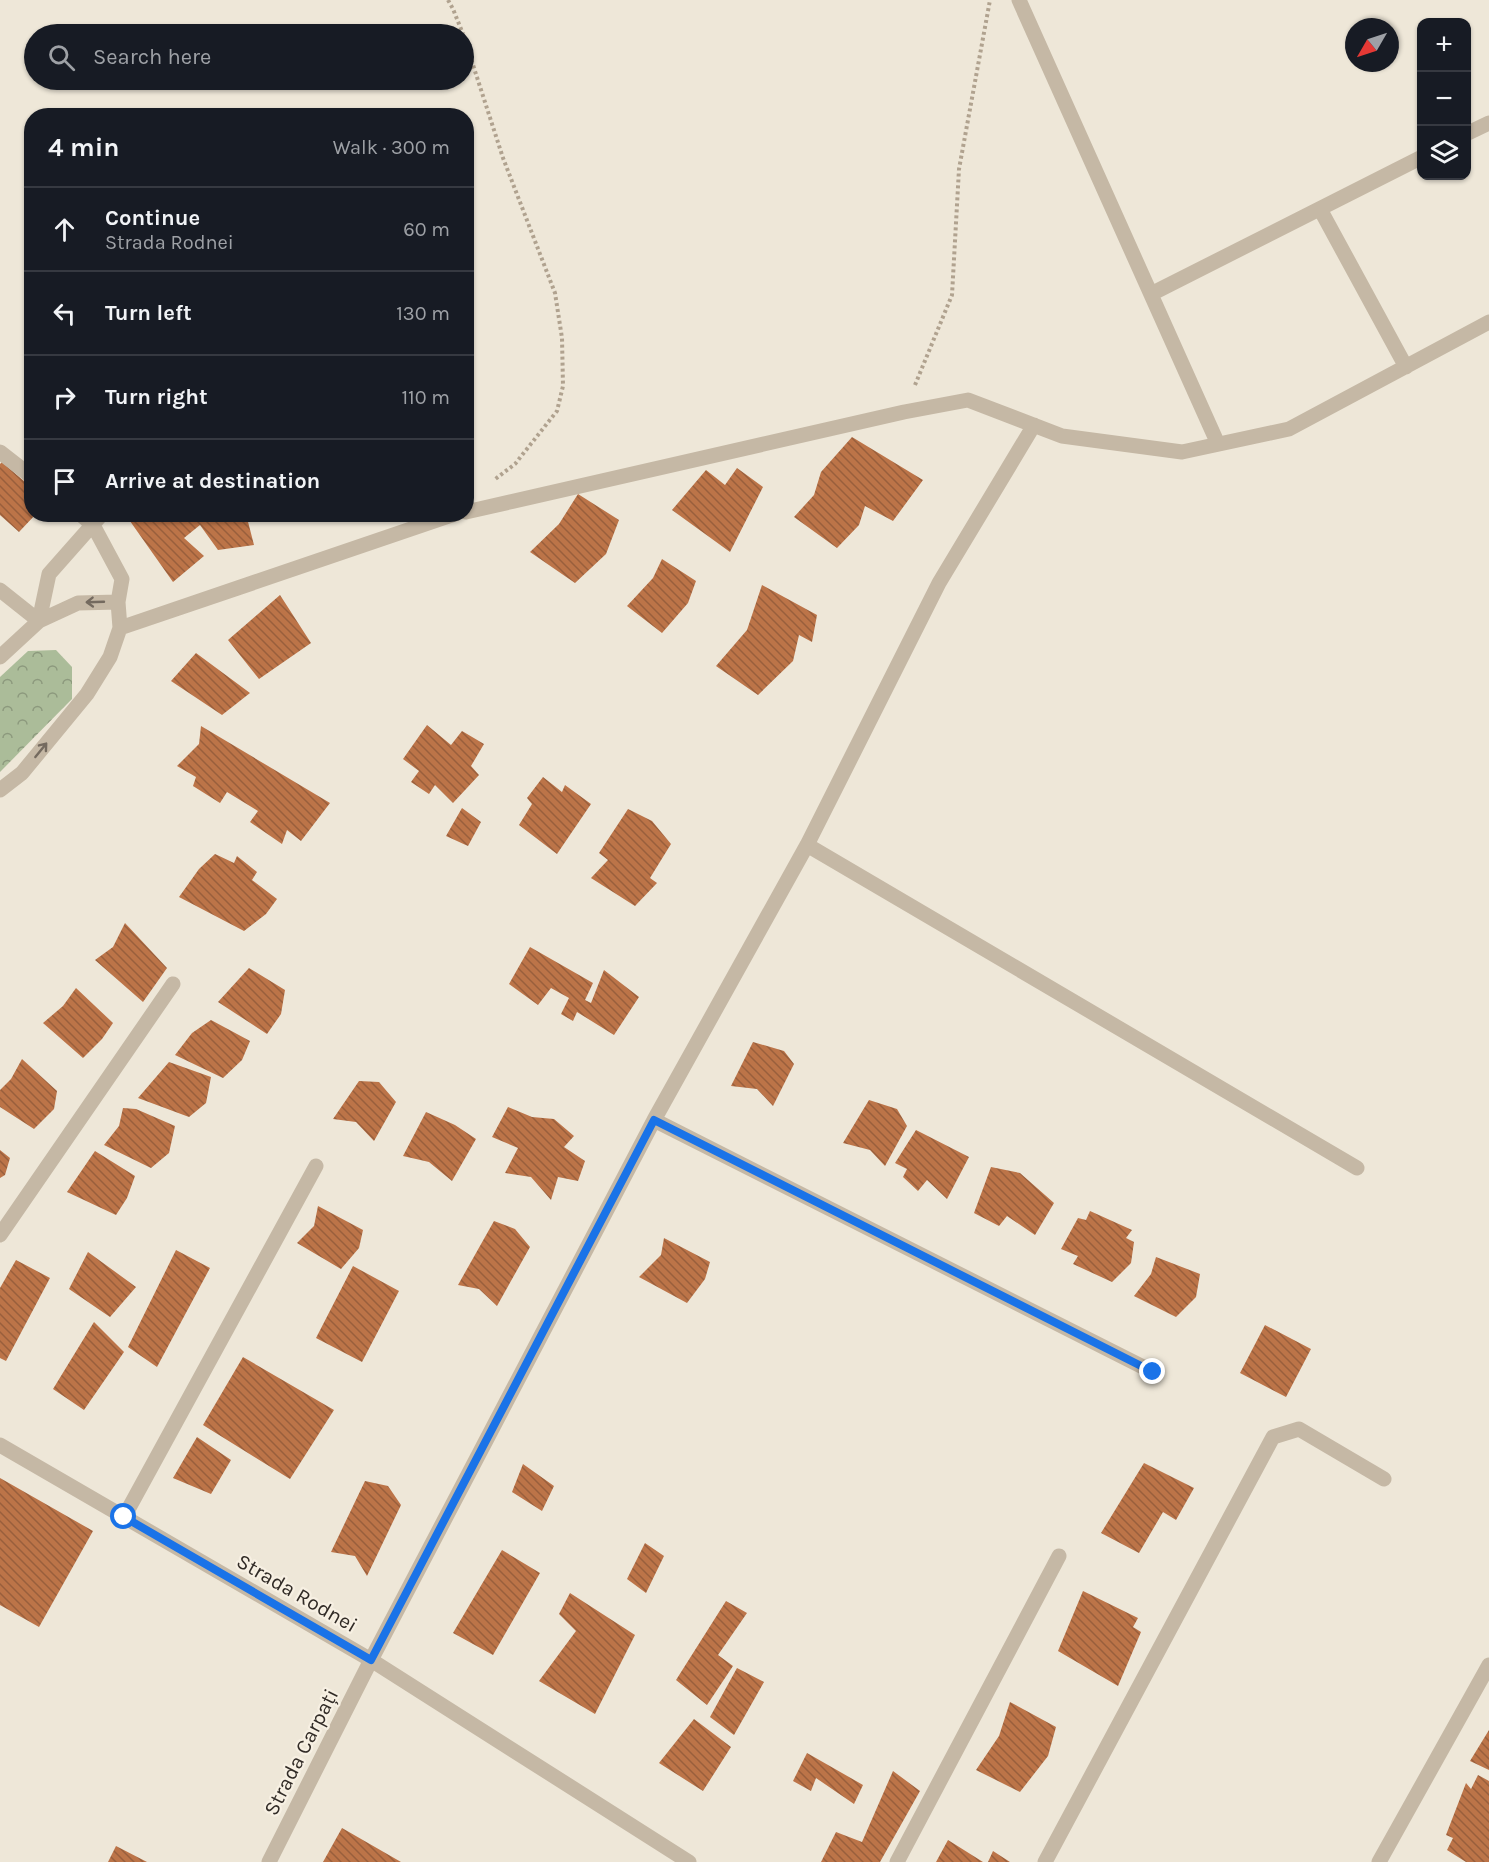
<!DOCTYPE html>
<meta charset="utf-8">
<style>
:root{--surface:#171b24;--page:#20242c;--text:#f1f3f6;--muted:#9ea1a6;--line:#363941}
body{margin:0;font-family:Karla,sans-serif;background:var(--page);color:var(--text)}
.controls{position:absolute;right:18px;top:18px;display:grid;overflow:hidden;border-radius:12px;box-shadow:0 2px 4px #0004}
.controls button{width:54px;height:54px;display:grid;place-items:center;padding:0;border:0;border-bottom:2px solid var(--line);background:var(--surface);color:var(--text);font:30px sans-serif}
.compass{position:absolute;left:1345px;top:18px;width:54px;height:54px;border-radius:50%;background:var(--surface);box-shadow:0 2px 4px #0004;rotate:231deg}
.stop{position:absolute;width:18px;height:18px;margin:-14px;border:4px solid #1a73e8;border-radius:50%;background:#fff}
.stop.end{background:#1a73e8;border-color:#fff;box-shadow:0 2px 6px #0008}
.list{margin:0;padding:0;list-style:none}
h2{display:flex;justify-content:space-between;align-items:center;height:78px;margin:0;padding:0 24px;font-size:26px}
h2 small{font-size:20px;font-weight:400;color:var(--muted)}
.list li{display:grid;grid-template-columns:39px 1fr auto;gap:18px;align-items:center;box-sizing:border-box;height:84px;padding:0 24px;border-top:2px solid var(--line)}
.list b{display:block;font-size:22px;white-space:nowrap}
.list p{margin:0;font-size:20px;white-space:nowrap;color:var(--muted)}
.list em{font-size:20px;font-style:normal;color:var(--muted)}
.icon{flex:none;width:33px;height:33px;fill:none;stroke:currentColor;stroke-width:2;stroke-linecap:round;stroke-linejoin:round}
.map{position:relative;flex:none;width:1489px;height:1862px;overflow:hidden}
.search{position:absolute;background:var(--surface);box-shadow:0 2px 4px #0004;left:24px;top:24px;width:450px;height:66px;display:flex;align-items:center;gap:15px;box-sizing:border-box;padding:0 21px;border-radius:33px;color:var(--muted);font-size:22px}
.panel{position:absolute;background:var(--surface);box-shadow:0 2px 4px #0004;left:24px;top:108px;width:450px;height:414px;border-radius:24px}
.map>svg:first-child{display:block}
.park{fill:url(#park-crowns)}
.building{fill:url(#building-back-hatch)}
.lines{fill:none;stroke-linecap:round;stroke-linejoin:round}
.path{stroke:#b0a28f;stroke-width:4;stroke-dasharray:3 3;stroke-linecap:butt}
.minor{stroke:#c5b8a5;stroke-width:15}
.oneway{stroke:#746a5f}
.route{stroke:#1a73e8;stroke-width:8}
.labels{text-anchor:middle;dominant-baseline:central;stroke-width:4.5;stroke-linejoin:round;paint-order:stroke}
.street-label{font-size:21px;fill:#312b26;stroke:#f7f0e3}
</style>
<div class="map">
<svg width="1489" height="1862" viewBox="0 0 1489 1862">
<defs>
<pattern id="park-crowns" width="20" height="18" patternUnits="userSpaceOnUse" patternTransform="scale(1.5)"><rect width="20" height="18" fill="#abbc99"/><path d="M2 6a3 3 0 1 1 6 0M12 15a3 3 0 1 1 6 0" fill="none" stroke="#8c997d"/></pattern>
<pattern id="building-back-hatch" width="6" height="6" patternUnits="userSpaceOnUse" patternTransform="scale(1.5)"><rect width="6" height="6" fill="#bc7448"/><path d="M-1 5l2 2M0 0l6 6M5-1l2 2" fill="none" stroke="#995f3c"/></pattern>
</defs>
<rect width="100%" height="100%" fill="#eee7d8"/>
<path class="park" d="M56,650L72,667V699L0,772V677L28,651Z"/>
<path class="building" d="M852,437L923,480L893,521L865,506L859,525L837,548L794,517L814,495L821,472Z
M2,462L32,488V514H36L19,532L0,515V464Z
M737,468L763,487L730,552L672,510L706,470L725,485Z
M578,494L619,520L606,554L575,583L530,552L559,524Z
M125,514H213L215,518L223,514H246L254,545L218,550L200,525L184,538L204,556L173,582Z
M662,559L696,581L688,603L662,633L627,606L653,578Z
M762,585L817,615L812,642L799,635L793,661L758,695L716,666L747,630Z
M280,595L311,643L259,679L228,640Z
M196,653L250,693L222,715L171,681Z
M427,725L451,745L462,731L484,744L471,766L479,775L453,803L435,785L429,794L411,782L419,771L403,759Z
M201,726L330,803L301,841L287,830L282,844L250,822L258,811L227,792L220,803L193,786L196,777L177,766L199,744Z
M543,777L562,792L565,785L591,804L557,854L519,825L532,804L527,798Z
M462,808L481,822L468,846L446,836Z
M628,809L652,821L671,844L650,878L657,883L635,906L591,878L608,860L599,853Z
M215,854L234,863L237,856L257,872L252,880L277,899L266,914L244,931L179,897L199,869Z
M125,923L167,968L143,1002L95,960L113,947Z
M530,947L593,983L585,1000L591,1003L604,970L639,997L614,1035L577,1012L573,1021L561,1014L569,998L551,988L538,1005L509,984Z
M249,968L285,990L281,1014L267,1034L218,1002Z
M76,988L113,1023L102,1039L83,1058L43,1023L63,1006Z
M211,1020L250,1041L242,1060L223,1078L175,1055L192,1033Z
M753,1042L784,1051L794,1064L773,1106L757,1089L731,1086Z
M22,1059L57,1091L54,1109L34,1129L0,1107V1090L11,1079Z
M169,1062L211,1077L206,1103L189,1117L138,1098Z
M359,1081L379,1082L396,1102L374,1141L356,1122L333,1119Z
M869,1100L897,1109L907,1126L885,1166L870,1150L843,1143Z
M508,1107L532,1117L554,1119L574,1136L564,1147L585,1161L578,1181L558,1177L551,1200L531,1177L505,1173L518,1148L492,1137Z
M123,1108L136,1109L175,1126L169,1153L151,1168L104,1145L119,1126Z
M426,1112L455,1125L476,1139L452,1181L429,1162L403,1156Z
M916,1130L969,1157L947,1199L927,1180L918,1191L903,1177L907,1169L895,1163Z
M0,1150L10,1158L5,1175L0,1178Z
M95,1151L135,1176L127,1198L116,1215L67,1192Z
M991,1167L1020,1173L1054,1203L1035,1235L1007,1216L999,1226L974,1213Z
M318,1206L363,1230L359,1248L341,1269L297,1243L314,1226Z
M1090,1211L1132,1230L1126,1238L1134,1242L1131,1263L1112,1282L1073,1264L1078,1256L1061,1249L1078,1218L1086,1220Z
M494,1221L515,1229L530,1247L497,1306L479,1289L458,1285Z
M664,1238L710,1262L705,1279L687,1303L639,1277L661,1255Z
M176,1250L210,1268L157,1367L128,1347Z
M88,1252L136,1287L110,1317L69,1289Z
M1156,1257L1200,1274L1196,1297L1176,1317L1134,1296L1151,1274Z
M16,1260L50,1278L6,1361L0,1358V1288Z
M353,1266L399,1291L362,1362L316,1338Z
M94,1322L124,1352L84,1410L53,1389Z
M1265,1325L1311,1349L1286,1397L1240,1373Z
M243,1357L334,1410L290,1479L203,1425Z
M197,1437L231,1460L211,1494L173,1478Z
M1144,1463L1194,1488L1176,1520L1163,1512L1139,1553L1101,1533Z
M523,1464L554,1486L542,1511L512,1492Z
M0,1478L93,1531L39,1627L0,1605Z
M365,1481L388,1486L401,1505L367,1576L355,1556L331,1552Z
M645,1543L664,1556L646,1593L627,1579Z
M502,1550L540,1573L493,1655L453,1633Z
M1083,1591L1138,1618L1133,1627L1141,1632L1118,1686L1058,1651Z
M570,1593L635,1635L595,1714L539,1681L576,1631L559,1614Z
M726,1601L747,1613L718,1655L733,1666L707,1705L676,1680Z
M737,1668L764,1682L734,1735L710,1717Z
M1010,1702L1056,1727L1048,1756L1020,1792L976,1770L999,1736Z
M694,1719L731,1747L703,1791L659,1763Z
M1489,1730V1770L1470,1761Z
M807,1753L863,1785L854,1804L816,1778L811,1791L793,1781Z
M893,1771L920,1791L880,1862H821L836,1832L862,1842Z
M1478,1775L1489,1781V1862H1466L1447,1850L1453,1838L1446,1835L1466,1783L1471,1789Z
M342,1828L401,1862H323Z
M948,1840L983,1862H936Z
M116,1846L147,1862H108Z
M993,1851L1010,1862H988Z"/>
<g class="lines">
<path class="path" d="M448,0L453,9L463,34
M464,37L503,158L555,293L562,338L563,386L557,411L515,464L494,480
M915,385L952,295L959,169L990,0"/>
<path class="minor" d="M1019,0L1218,444
M1466,134L1489,123
M1320,209L1406,367
M1151,294L1422,157
M0,452L32,477
M466,512L904,412L968,400L1062,436L1182,452L1289,429L1489,322
M80,514L93,525L122,579L118,602
M0,590L39,621L49,574L102,514
M120,628L455,514
M0,657L39,621L78,603L118,602L120,628L110,657L87,694L22,773L0,790
M807,845L1357,1168
M654,1120L1153,1372
M0,1235L173,984
M0,1445L371,1660L689,1862
M124,1517L316,1166
M269,1862L371,1660L654,1120L807,845L939,583L1034,425
M897,1862L1059,1556
M1045,1862L1273,1437L1299,1429L1384,1479
M1379,1862L1489,1665"/>
</g>
<defs><path id="oneway-shaft" d="M-6 0H5M1.5-3L5.5 0L1.5 3" fill="none" stroke-width="1.6" stroke-linecap="round" stroke-linejoin="round" transform="scale(1.5)"/></defs>
<g class="oneway">
<use href="#oneway-shaft" transform="translate(95 602) rotate(178)"/>
<use href="#oneway-shaft" transform="translate(41 750) rotate(-51)"/>
</g>
<g class="lines">
<path class="route" d="M124,1517L371,1660L654,1120L1153,1372"/>
</g>
<g class="labels">
<g class="street-label">
<text transform="translate(297 1593) rotate(30)">Strada Rodnei</text>
<text transform="translate(301 1752) rotate(-63)">Strada Carpați</text>
</g>
</g>
</svg>
<div class="controls">
<button>+</button>
<button>−</button>
<button><svg class="icon" aria-label="layers" viewBox="0 0 24 24"><path d="M12 4l9 5-9 5-9-5zM3 14l9 5 9-5"/></svg></button>
</div>
<svg class="compass" viewBox="-18 -18 36 36"><path d="M0-13l5 13h-10z" fill="#e53935"/><path d="M0 13l5-13h-10z" fill="#9ea1a6"/></svg>
<div class="stop" style="left:124px;top:1517px"></div>
<div class="stop end" style="left:1153px;top:1372px"></div>
<div class="search"><svg class="icon" aria-label="search" viewBox="0 0 24 24"><circle cx="10" cy="10" r="6"/><path d="M15 15l6 6"/></svg>Search here</div>
<section class="panel">
<h2>4 min<small>Walk · 300 m</small></h2>
<ul class="list">
<li><svg class="icon" aria-label="ahead" viewBox="0 0 24 24"><path d="M12 20V5M6 11l6-6 6 6"/></svg><div><b>Continue</b><p>Strada Rodnei</p></div><em>60 m</em></li>
<li><svg class="icon" aria-label="left" viewBox="0 0 24 24"><path d="M17 20v-9H6M10 6l-5 5 5 5"/></svg><div><b>Turn left</b></div><em>130 m</em></li>
<li><svg class="icon" aria-label="right" viewBox="0 0 24 24"><path d="M7 20v-9h11M14 6l5 5-5 5"/></svg><div><b>Turn right</b></div><em>110 m</em></li>
<li><svg class="icon" aria-label="arrive" viewBox="0 0 24 24"><path d="M6 21V4h12l-3 4 3 4H6"/></svg><div><b>Arrive at destination</b></div></li>
</ul>
</section>
</div>
